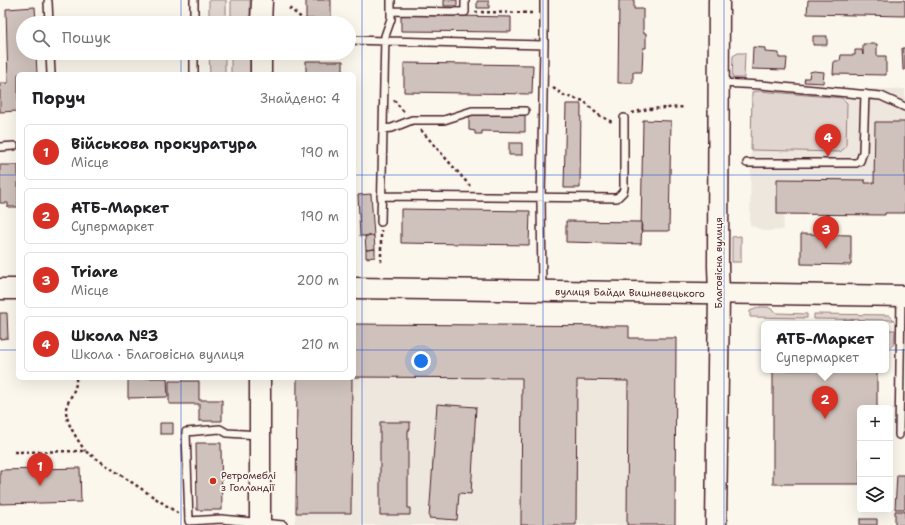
<!DOCTYPE html>
<html lang="uk">
<meta charset="utf-8">
<style>
:root{--surface:#fff;--page:#f6f6f6;--text:#202124;--muted:#757577;--line:#e0e0e0;--accent:#d93025}
body{margin:0;font-family:"Shantell Sans",sans-serif;background:var(--page);color:var(--text)}
.controls{position:absolute;right:12px;bottom:12px;display:grid;overflow:hidden;border-radius:6px;box-shadow:0 4px 16px #0002}
.controls button{width:36px;height:36px;display:grid;place-items:center;padding:0;border:0;border-bottom:1px solid var(--line);background:var(--surface);color:var(--text);font:20px sans-serif}
.you{position:absolute;left:421px;top:361px;width:14px;height:14px;margin:-10px;border:3px solid #fff;border-radius:50%;background:#1a73e8;box-shadow:0 0 0 6px #1a73e833}
.badge{display:grid;place-items:center;width:26px;height:26px;border-radius:50%;background:var(--accent);color:#fff;font-size:13px;font-weight:700}
.pin{position:absolute;translate:-50% -33px;filter:drop-shadow(0 1px 2px #0008)}
.pin::after{content:'';position:absolute;top:21px;width:14px;height:12px;background:inherit;clip-path:polygon(0 0,100% 0,50% 100%)}
.popup{position:absolute;left:761px;top:321px;width:128px;height:52px;box-sizing:border-box;display:grid;place-content:center;border-radius:6px;background:var(--surface);filter:drop-shadow(0 1px 3px #0005);font-size:13px;white-space:nowrap;color:var(--muted)}
.popup b{font-size:15px;color:var(--text)}
.popup::after{content:'';position:absolute;left:50%;top:100%;margin-left:-8px;border:8px solid transparent;border-top-color:var(--surface)}
.list{margin:0;padding:0;list-style:none}
h2{display:flex;justify-content:space-between;align-items:center;height:52px;margin:0;padding:0 16px;font-size:17px}
h2 small{font-size:13px;font-weight:400;color:var(--muted)}
.list li{display:grid;grid-template-columns:26px 1fr auto;gap:12px;align-items:center;box-sizing:border-box;height:56px;margin:0 8px 8px;padding:0 8px;border:1px solid var(--line);border-radius:6px}
.list b{display:block;font-size:15px;white-space:nowrap}
.list p{margin:0;font-size:13px;white-space:nowrap;color:var(--muted)}
.list em{font-size:13px;font-style:normal;color:var(--muted)}
.icon{flex:none;width:22px;height:22px;fill:none;stroke:currentColor;stroke-width:2;stroke-linecap:round;stroke-linejoin:round}
.map{position:relative;flex:none;width:905px;height:525px;overflow:hidden}
.search{position:absolute;background:var(--surface);box-shadow:0 4px 16px #0002;left:16px;top:16px;width:340px;height:44px;display:flex;align-items:center;gap:10px;box-sizing:border-box;padding:0 14px;border-radius:22px;color:var(--muted);font-size:15px}
.panel{position:absolute;background:var(--surface);box-shadow:0 4px 16px #0002;left:16px;top:72px;width:340px;height:308px;border-radius:6px}
.map>svg:first-child{display:block}
.built{fill:#eee7de}
.green{fill:#e2d7d0;stroke:#967b7e}
.building{fill:#cfc2bc;stroke:#4a1f2b}
.lines{fill:none;stroke-linecap:round;stroke-linejoin:round}
.lane-casing{stroke:#4a1f2b;stroke-width:10}
.secondary-casing{stroke:#4a1f2b;stroke-width:23}
.path{stroke:#4a1f2b;stroke-width:2.5;stroke-dasharray:3 3;stroke-linecap:butt}
.lane{stroke:#fbf7ec;stroke-width:7}
.secondary{stroke:#fbf7ec;stroke-width:20}
.grid{fill:none;stroke:#1d4ed8;stroke-width:1;stroke-opacity:0.55}
.poi-dot{fill:#c8321e;stroke:#fbf7ec;stroke-width:1.5}
.labels{text-anchor:middle;dominant-baseline:central;stroke-width:3.5;stroke-linejoin:round;paint-order:stroke}
.street-label{font-size:10px;fill:#4a1f2b;stroke:#fbf7ec}
.poi-label{font-size:10px;fill:#4a1f2b;stroke:#fbf7ec;text-anchor:start}
</style>
<div class="map">
<svg width="905" height="525" viewBox="0 0 905 525">
<rect width="100%" height="100%" fill="#fbf7ec"/>
<filter id="ink" filterUnits="userSpaceOnUse"><feTurbulence type="fractalNoise" baseFrequency=".025" numOctaves="2"/><feDisplacementMap in="SourceGraphic" scale="8" xChannelSelector="R" yChannelSelector="G"/><feConvolveMatrix kernelMatrix="1 2 1 2 8 2 1 2 1" color-interpolation-filters="sRGB"/></filter>
<g filter="url(#ink)">
<path class="built" d="M752,79L850,89H905V213H885V215L784,214L783,230L765,231L750,225Z
M354,324L629,326V338H676L675,525H294L296,513L297,378H354Z"/>
<path class="green" d="M209,0H226V23H209Z
M231,0H250V23H231Z
M209,53H225V74H210Z
M231,53H250V74H231Z
M738,53H745L744,78H732L733,56Z
M759,91L842,98L847,103L846,147L840,152L751,150L752,92Z
M741,236V262H732V237Z
M760,307H768L777,313L807,314V318L750,317V311Z
M814,314L889,315L894,320L814,319Z
M886,330H895L894,344L886,351Z"/>
<path class="building" d="M306,0H331V19H306Z
M444,0H457V6H444Z
M619,0H634V9H643V33H646V48H643L642,72H633V83H618Z
M808,0H905V16L807,14Z
M477,1H489V8H477Z
M35,7L36,23H23V53H36L37,74H18V111L0,112V83H8L6,9Z
M401,15L511,17V32L401,31Z
M813,36H827V45H813Z
M863,44H877V56H886V75L833,74L834,61H840L841,55H855V50H862L863,55Z
M753,47L765,48V52L779,53V58H787L786,70L752,69Z
M902,48H905V70H903Z
M306,61H343V74H306Z
M404,63L533,65L532,94L404,92Z
M814,71L824,72L823,83L804,82L805,78H809L810,72Z
M566,104H581L580,188H564Z
M469,114L525,115V132L482,131V134H475V131L469,130Z
M643,120L671,121L669,231H641Z
M875,122H905V213H885V215L777,214V179L865,180V183H874Z
M509,143H522V155H509Z
M0,165H18V207H8V203H0Z
M371,194L374,236H360L358,195Z
M401,209L530,211L529,245L401,243Z
M566,221L642,222L641,244L566,242Z
M801,234L851,235V265L801,264Z
M365,236H374L375,249L366,250Z
M375,249V257L366,258V250Z
M0,313H7L8,338L0,339Z
M354,324L629,326V338H676L675,525H627L628,381L577,380L576,525H521L522,378L354,377Z
M773,370H877V408H860V484H773Z
M128,378H167L168,397L128,398Z
M297,378H352L351,513H296Z
M169,381H199V400H222V421H199V404H169Z
M437,404L476,407L471,494L459,493L457,520L429,518Z
M380,422H410V430H408V508H410V515H380Z
M160,423H173V434H160Z
M196,443H221L222,510H197Z
M80,468L81,502L0,504V470Z
M897,475H905V509H895Z
M895,511H905V525H895Z
M860,519H877V525H860Z"/>
<g class="lines">
<defs>
<path id="lane" d="M194,0V23
M48,2L49,23
M391,11L465,12V0
M349,40L544,45L541,198L542,290
M544,45V0
M50,53L51,74
M194,53V74
M721,83L761,85L881,96L905,107
M383,129L392,128L412,120H444L472,111H525
M0,147L14,146
M747,163H856L860,161L863,152L865,94
M381,196L617,198L623,192L624,188V118
M381,222L385,36L391,19V0
M259,435L227,433L220,429L186,432L189,521L221,519L283,525
M899,435L901,296"/>
<g id="secondary">
<path d="M261,23L262,0"/>
<path d="M261,74V53"/>
<path id="s1" d="M354,288L905,296"/>
<path d="M0,289H18"/>
<path d="M260,525V378"/>
<path d="M716,525L719,294L718,266L719,0"/>
</g>
</defs>
<use href="#lane" class="lane-casing"/>
<use href="#secondary" class="secondary-casing"/>
<path class="path" d="M289,8L308,23
M475,12L534,13
M553,88L565,96L584,101L597,114L614,123
M394,100L405,113
M632,113L648,109L685,107
M421,130L470,186
M381,262V230
M76,378C77,389 71,395 67,405C62,418 78,440 85,451
M14,452L85,451L179,514"/>
<use href="#lane" class="lane"/>
<use href="#secondary" class="secondary"/>
</g>
</g>
<path class="grid" d="M181,0V23M362,0V525M543,0V525M724,0V525M181,53V74M0,175H18M354,175H905M0,350H18M354,350H905M181,378V525"/>
<circle class="poi-dot" cx="213" cy="481" r="4"/>
<g class="labels">
<g class="street-label">
<text transform="translate(718 263) rotate(-90)">Благовісна вулиця</text>
<text stroke="none"><textPath href="#s1" startOffset="276">вулиця Байди Вишневецького</textPath></text>
</g>
<g class="poi-label">
<text x="221" y="475">Ретромеблі<tspan x="221" dy="12">з Голландії</tspan></text>
</g>
</g>
</svg>
<div class="controls">
<button>+</button>
<button>−</button>
<button><svg class="icon" aria-label="layers" viewBox="0 0 24 24"><path d="M12 4l9 5-9 5-9-5zM3 14l9 5 9-5"/></svg></button>
</div>
<div class="you"></div>
<div class="pin badge" style="left:40px;top:486px">1</div>
<div class="pin badge" style="left:825px;top:419px">2</div>
<div class="popup"><b>АТБ-Маркет</b>Супермаркет</div>
<div class="pin badge" style="left:826px;top:249px">3</div>
<div class="pin badge" style="left:828px;top:157px">4</div>
<div class="search"><svg class="icon" aria-label="search" viewBox="0 0 24 24"><circle cx="10" cy="10" r="6"/><path d="M15 15l6 6"/></svg>Пошук</div>
<section class="panel">
<h2>Поруч<small>Знайдено: 4</small></h2>
<ul class="list">
<li><span class="badge">1</span><div><b>Військова прокуратура</b><p>Місце</p></div><em>190 m</em></li>
<li><span class="badge">2</span><div><b>АТБ-Маркет</b><p>Супермаркет</p></div><em>190 m</em></li>
<li><span class="badge">3</span><div><b>Triare</b><p>Місце</p></div><em>200 m</em></li>
<li><span class="badge">4</span><div><b>Школа №3</b><p>Школа · Благовісна вулиця</p></div><em>210 m</em></li>
</ul>
</section>
</div>
